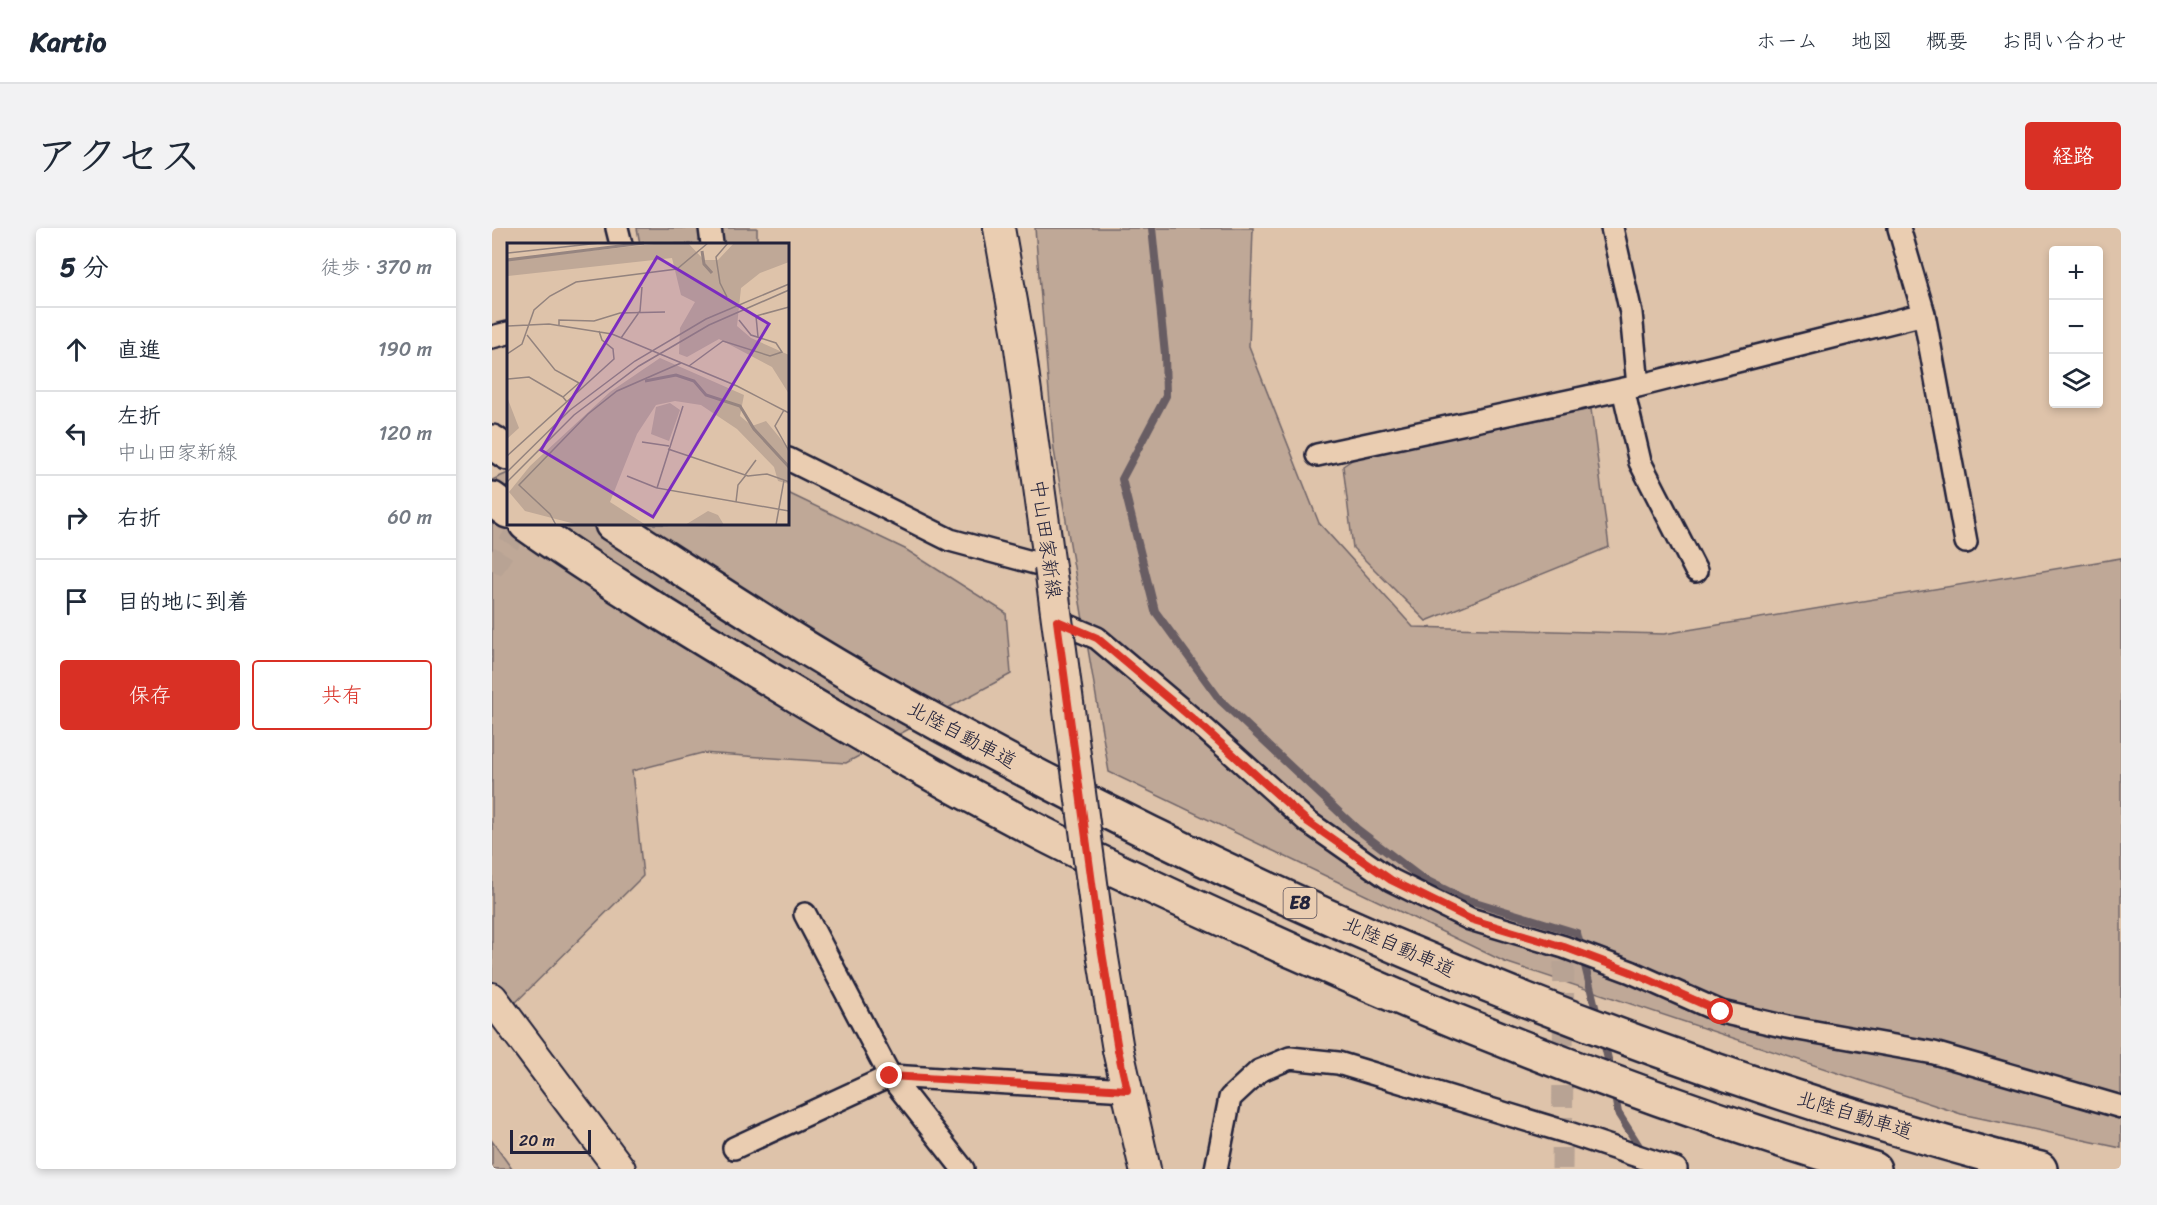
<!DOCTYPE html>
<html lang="ja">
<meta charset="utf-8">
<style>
:root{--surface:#fff;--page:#f2f2f3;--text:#1f2937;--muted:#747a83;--line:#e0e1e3;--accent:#d93025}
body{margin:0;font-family:Sriracha,"Klee One",sans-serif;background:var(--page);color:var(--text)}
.controls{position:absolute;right:18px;top:18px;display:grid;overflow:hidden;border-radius:6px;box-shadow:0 3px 9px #0003}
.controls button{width:54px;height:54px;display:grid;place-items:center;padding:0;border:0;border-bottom:2px solid var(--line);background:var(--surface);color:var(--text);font:30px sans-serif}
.scale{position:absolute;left:18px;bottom:15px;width:81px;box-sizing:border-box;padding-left:6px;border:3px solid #22223b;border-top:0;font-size:16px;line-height:21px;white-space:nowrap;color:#22223b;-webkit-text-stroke:4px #eacdb1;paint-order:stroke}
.stop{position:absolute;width:18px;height:18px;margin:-14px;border:4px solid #d93025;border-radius:50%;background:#fff}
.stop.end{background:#d93025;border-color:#fff;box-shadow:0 2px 6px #0008}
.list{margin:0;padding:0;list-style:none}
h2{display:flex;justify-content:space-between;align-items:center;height:78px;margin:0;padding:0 24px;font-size:26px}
h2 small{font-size:20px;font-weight:400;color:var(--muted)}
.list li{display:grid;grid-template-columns:39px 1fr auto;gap:18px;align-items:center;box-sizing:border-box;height:84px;padding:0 24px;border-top:2px solid var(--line)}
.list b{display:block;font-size:22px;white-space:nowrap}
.list p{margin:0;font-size:20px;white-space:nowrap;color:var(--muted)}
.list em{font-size:20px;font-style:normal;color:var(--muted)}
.actions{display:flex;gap:12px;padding:18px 24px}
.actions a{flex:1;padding:14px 0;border:2px solid var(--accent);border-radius:6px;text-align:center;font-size:21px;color:var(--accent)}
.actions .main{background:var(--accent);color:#fff}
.icon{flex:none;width:33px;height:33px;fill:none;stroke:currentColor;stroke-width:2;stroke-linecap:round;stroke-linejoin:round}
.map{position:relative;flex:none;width:1629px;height:941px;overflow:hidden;border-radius:6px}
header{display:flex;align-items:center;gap:36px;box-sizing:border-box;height:84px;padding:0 30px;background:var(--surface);border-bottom:2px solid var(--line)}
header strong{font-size:28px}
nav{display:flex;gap:33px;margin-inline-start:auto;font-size:21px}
.intro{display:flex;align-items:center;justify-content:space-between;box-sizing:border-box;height:144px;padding:0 36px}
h1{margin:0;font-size:42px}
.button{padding:15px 27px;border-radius:6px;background:var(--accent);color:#fff;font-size:21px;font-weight:700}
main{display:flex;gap:36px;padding:0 36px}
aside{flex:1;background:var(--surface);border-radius:6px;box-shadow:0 3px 9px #0003}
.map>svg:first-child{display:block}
.green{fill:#bfa897;stroke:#706569;stroke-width:1.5}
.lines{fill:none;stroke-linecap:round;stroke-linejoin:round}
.stream{stroke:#685d64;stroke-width:8}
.street-tunnel{stroke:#b8a394;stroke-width:21;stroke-dasharray:21 10;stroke-linecap:butt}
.street-casing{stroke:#22223b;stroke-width:26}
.secondary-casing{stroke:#22223b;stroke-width:34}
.highway-casing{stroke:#22223b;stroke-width:38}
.street{stroke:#eacdb1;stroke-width:21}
.secondary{stroke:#eacdb1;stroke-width:30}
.highway{stroke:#eacdb1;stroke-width:33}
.secondary-bridge-casing{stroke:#22223b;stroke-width:34;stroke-linecap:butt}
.secondary-bridge{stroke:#eacdb1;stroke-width:30}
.route{stroke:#d93025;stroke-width:8}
.labels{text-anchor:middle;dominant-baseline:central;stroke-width:5;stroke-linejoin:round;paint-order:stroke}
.shield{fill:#eacdb1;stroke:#5e555e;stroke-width:1.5}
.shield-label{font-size:18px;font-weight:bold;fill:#22223b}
.street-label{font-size:20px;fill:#22223b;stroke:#eacdb1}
.inset-river{fill:none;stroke:#968580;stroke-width:3}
.inset-road{fill:none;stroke:#93837e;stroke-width:1.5}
.view{fill:#7b2cbf;fill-opacity:0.15;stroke:#7b2cbf;stroke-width:3}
.inset-edge{fill:none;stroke:#22223b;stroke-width:3}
</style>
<header>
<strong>Kartio</strong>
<nav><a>ホーム</a><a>地図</a><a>概要</a><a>お問い合わせ</a></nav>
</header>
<div class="intro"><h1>アクセス</h1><a class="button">経路</a></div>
<main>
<aside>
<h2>5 分<small>徒歩 · 370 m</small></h2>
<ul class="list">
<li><svg class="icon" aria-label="ahead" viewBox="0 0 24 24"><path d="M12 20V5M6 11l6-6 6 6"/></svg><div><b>直進</b></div><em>190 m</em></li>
<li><svg class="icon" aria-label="left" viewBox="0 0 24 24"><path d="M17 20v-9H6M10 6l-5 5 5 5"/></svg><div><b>左折</b><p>中山田家新線</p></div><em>120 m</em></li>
<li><svg class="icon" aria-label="right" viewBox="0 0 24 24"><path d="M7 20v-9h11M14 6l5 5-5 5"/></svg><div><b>右折</b></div><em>60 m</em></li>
<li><svg class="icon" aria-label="arrive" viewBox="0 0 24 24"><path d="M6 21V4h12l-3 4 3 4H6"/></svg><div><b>目的地に到着</b></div></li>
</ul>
<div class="actions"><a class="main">保存</a><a>共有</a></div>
</aside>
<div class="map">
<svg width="1629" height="941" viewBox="0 0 1629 941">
<rect width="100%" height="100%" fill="#dec3aa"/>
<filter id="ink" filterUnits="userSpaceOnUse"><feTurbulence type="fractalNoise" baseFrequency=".0167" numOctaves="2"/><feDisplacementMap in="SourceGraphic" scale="12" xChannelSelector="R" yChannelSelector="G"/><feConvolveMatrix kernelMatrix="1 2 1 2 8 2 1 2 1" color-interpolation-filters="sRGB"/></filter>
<g filter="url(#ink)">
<path class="green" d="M145,0H265V16H148Z
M543,0H761L757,118L827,295L921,399L1172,406L1629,330V920L1469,886L1013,734L617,544L562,222Z
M1099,181L1117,319L934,393L861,320L851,238L863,230Z
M16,245V296H296V265L413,321L514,385L519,446L354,535L210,525L140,543L151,648L0,798V252Z
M0,913L20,941H0Z"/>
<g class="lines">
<path class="stream" d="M660,0L673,126L674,168L630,251L663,383L728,472L865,601L928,649L970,670L1085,705L1106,791
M1111,810L1119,844
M1122,862L1126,885L1152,926"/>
<path class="street-tunnel" d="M0,342L29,296
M1070,941L1072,719"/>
<defs>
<path id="street" d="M125,0L129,16
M218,0L220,16
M1120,0L1139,85L1146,158
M1432,86L1474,314
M0,109L16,105
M1131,161L1148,234L1204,343
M825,227L1146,158L1432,86L1407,0
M296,231L458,312L558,339
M565,393L605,410L714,502L816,594L899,652L978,691L1072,719L1139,744L1229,784L1295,799L1442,825L1629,879
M313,686L398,848L471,941
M242,920L398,848L635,862
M724,941L738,870L767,843L798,830L846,835L1074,904L1184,941"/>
<path id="secondary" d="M507,0L527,113L558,339
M606,700L626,822L653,941
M0,770L128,941"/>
<path id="highway" d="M0,214L16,225
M0,271L16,283
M34,296C109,349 190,398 269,446C361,502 455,556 551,606C633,648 719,686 803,724C992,809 1184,882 1382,941
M120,296C211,354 301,415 395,467C757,669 1147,836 1548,941"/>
</defs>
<use href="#street" class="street-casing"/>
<use href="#secondary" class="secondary-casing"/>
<use href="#highway" class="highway-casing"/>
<use href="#street" class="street"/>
<use href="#secondary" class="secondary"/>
<use href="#highway" class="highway"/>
<defs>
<path id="secondary-bridge" d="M558,339L606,700"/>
</defs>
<use href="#secondary-bridge" class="secondary-bridge-casing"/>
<use href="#secondary-bridge" class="secondary-bridge"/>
</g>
</g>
<g class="lines" filter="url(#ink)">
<path class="route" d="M398,848L635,862L626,822L606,700L565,393L605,410L714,502L816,594L899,652L978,691L1072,719L1139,744L1229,784"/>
</g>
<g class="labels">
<rect class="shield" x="791.5" y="660" width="33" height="30" rx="4.5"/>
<g class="shield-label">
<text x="808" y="675">E8</text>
</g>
<g class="street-label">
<text transform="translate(554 311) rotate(82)">中山田家新線</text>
<text transform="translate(470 507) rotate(28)">北陸自動車道</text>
<text transform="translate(907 719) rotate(24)">北陸自動車道</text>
<text transform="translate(1363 887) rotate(17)">北陸自動車道</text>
</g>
</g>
<g transform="translate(15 15)">
<rect width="282" height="282" fill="#dec3aa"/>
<path d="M156,0H181L197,17H211L227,0H282V19L253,30L234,45L230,83L244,95L282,112V151L265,124L212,96L180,114L172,111L173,85L188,59L174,52L165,15L0,33V17ZM153,115L237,152L233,173L245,183L259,178L282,206V241L271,238L267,224L230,186L194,162L168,158L149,162L130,191L103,259L139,282H72L18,268L2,249L23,223L103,149ZM0,154L12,185L0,196ZM163,160L173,167L162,198L144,191L149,164ZM201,268L211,272L217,282H178Z" fill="#bfa897"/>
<path class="inset-river" d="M195,8L197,21L205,30M0,17L137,0M138,138L169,132L187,138L199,152L233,163L247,186L282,224"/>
<path class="inset-road" d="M0,10L93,0M220,54L213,40L209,14L221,0M52,82V77L87,78L113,70L158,69M0,83L42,81L105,91L230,143L282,170M20,92L48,127L72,140L56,154L60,159M251,94L249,73L282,64M114,95L133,68L135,44M0,111L15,101L27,67L43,53L69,39L170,26L201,0M182,123L216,98L263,113L275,109L269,100L244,92L232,77M0,136L22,134L56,154M176,163L150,245L282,268M277,167L268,183L282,208M135,199L162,203M161,206L241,233L260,231L277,237M0,213L107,116L106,106L95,97L92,88M0,229L63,167L128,118L199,76L282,41M238,232L249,217M120,233L150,245M0,239L67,172L132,123L202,82L282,47M229,259L231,242L239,232M49,282L43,271L12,242L81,171L110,148L174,120M269,282L277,237L282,239"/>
<path class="view" d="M150,14L262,81L146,274L34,207Z"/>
<rect width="282" height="282" class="inset-edge"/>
</g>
</svg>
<div class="controls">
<button>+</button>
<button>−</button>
<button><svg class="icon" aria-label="layers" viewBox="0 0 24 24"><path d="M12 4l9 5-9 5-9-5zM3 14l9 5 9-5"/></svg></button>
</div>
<div class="scale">20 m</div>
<div class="stop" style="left:1229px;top:784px"></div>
<div class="stop end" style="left:398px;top:848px"></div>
</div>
</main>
